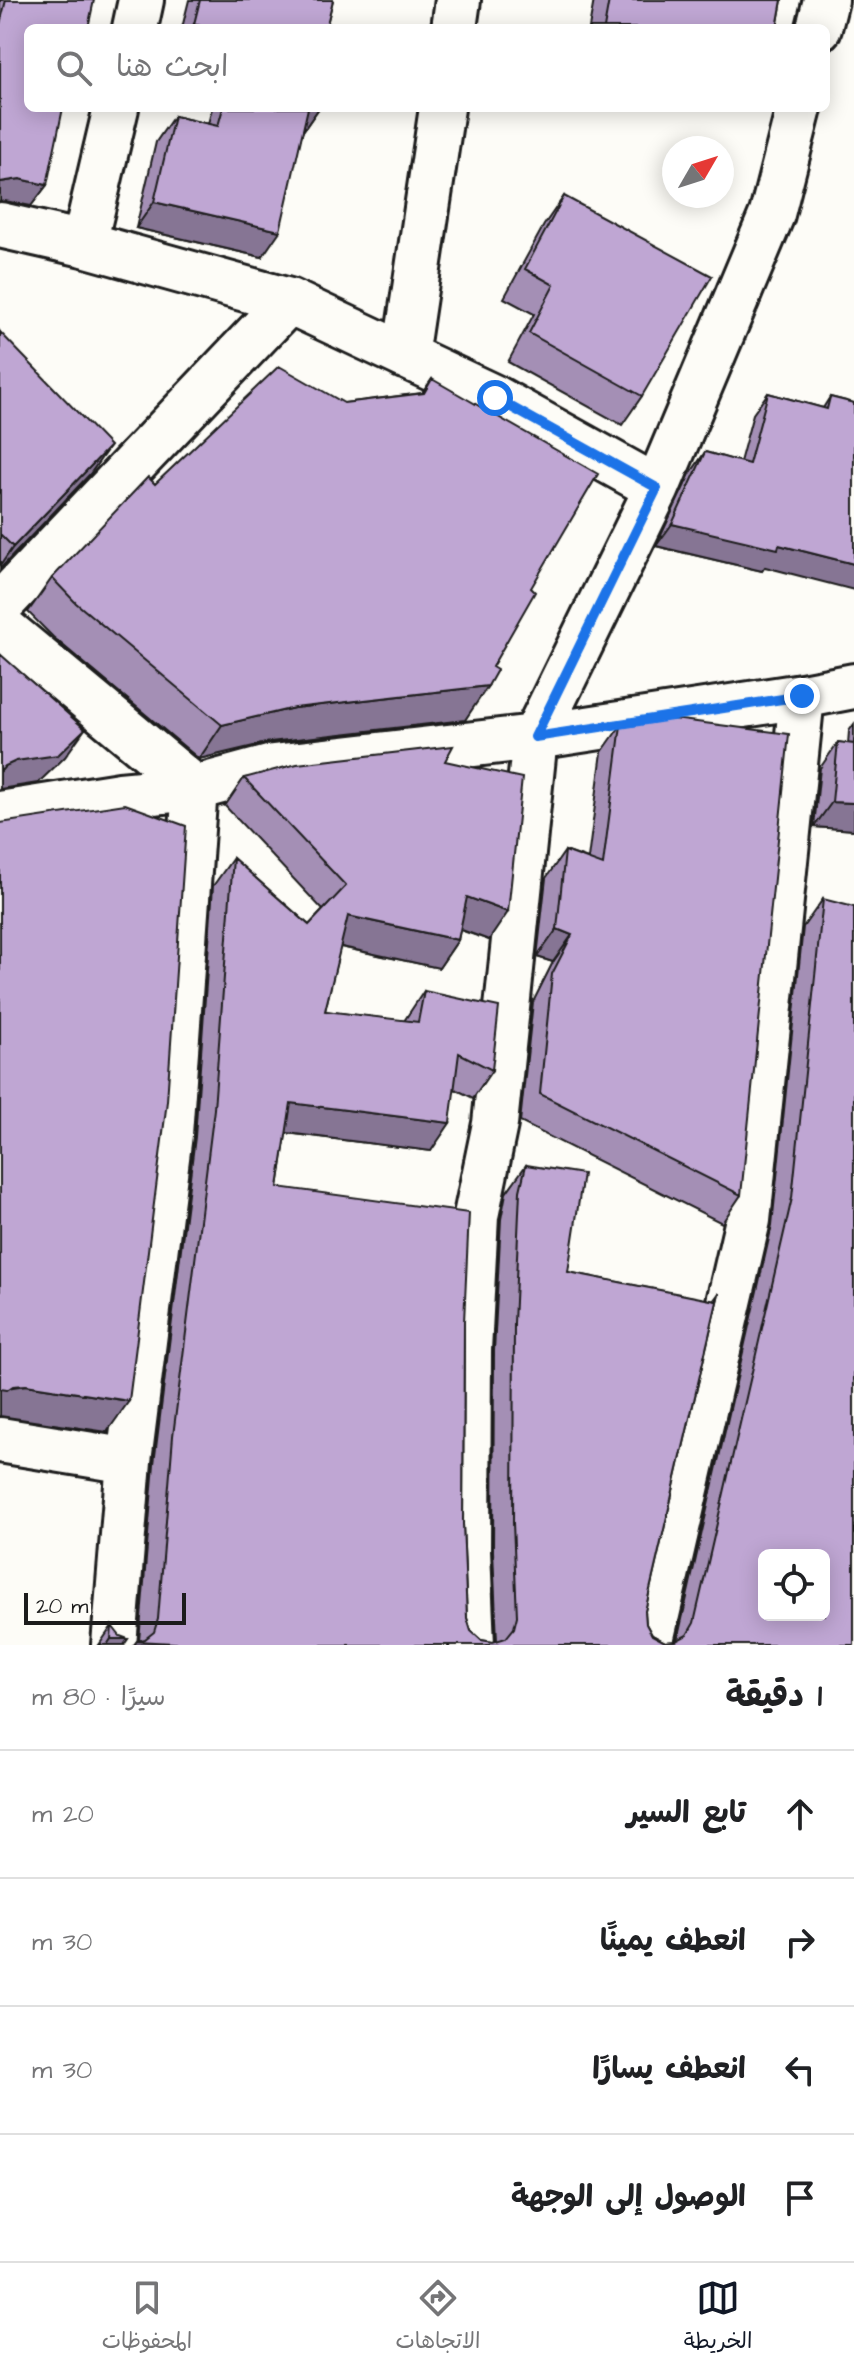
<!DOCTYPE html>
<html lang="ar">
<meta charset="utf-8">
<style>
:root{--surface:#fff;--page:#f6f6f6;--text:#202124;--muted:#757577;--line:#e0e0e0;--accent:#111827}
body{margin:0;font-family:"Architects Daughter","Playpen Sans Arabic",sans-serif;background:var(--page);color:var(--text);direction:rtl}
.controls{position:absolute;right:24px;bottom:24px;display:grid;overflow:hidden;border-radius:12px;box-shadow:0 4px 20px #0003}
.controls button{width:72px;height:72px;display:grid;place-items:center;padding:0;border:0;border-bottom:2px solid var(--line);background:var(--surface);color:var(--text);font:40px sans-serif}
.compass{position:absolute;left:662px;top:136px;width:72px;height:72px;border-radius:50%;background:var(--surface);box-shadow:0 4px 20px #0003;rotate:51deg}
.scale{position:absolute;left:24px;bottom:20px;width:162px;box-sizing:border-box;padding-left:8px;border:4px solid #1c1c1c;border-top:0;font-size:22px;line-height:28px;white-space:nowrap;color:#1c1c1c;-webkit-text-stroke:6px #fdfcf7;paint-order:stroke}
.stop{position:absolute;width:24px;height:24px;margin:-18px;border:6px solid #1a73e8;border-radius:50%;background:#fff}
.stop.end{background:#1a73e8;border-color:#fff;box-shadow:0 2px 8px #0008}
.list{margin:0;padding:0;list-style:none}
h2{display:flex;justify-content:space-between;align-items:center;height:104px;margin:0;padding:0 32px;font-size:34px}
h2 small{font-size:26px;font-weight:400;color:var(--muted)}
.list li{display:grid;grid-template-columns:52px 1fr auto;gap:24px;align-items:center;box-sizing:border-box;height:128px;padding:0 32px;border-top:2px solid var(--line)}
.list b{display:block;font-size:30px;white-space:nowrap}
.list em{font-size:26px;font-style:normal;color:var(--muted)}
.icon{flex:none;width:44px;height:44px;fill:none;stroke:currentColor;stroke-width:2;stroke-linecap:round;stroke-linejoin:round}
.map{position:relative;flex:none;width:854px;height:1645px;overflow:hidden;direction:ltr}
.search{position:absolute;background:var(--surface);box-shadow:0 4px 20px #0003;left:24px;right:24px;top:24px;height:88px;display:flex;align-items:center;gap:20px;box-sizing:border-box;padding:0 28px;border-radius:12px;color:var(--muted);font-size:30px}
.sheet{height:616px;background:var(--surface)}
nav{display:flex;justify-content:space-around;align-items:center;box-sizing:border-box;height:112px;border-top:2px solid var(--line);background:var(--surface);font-size:22px;color:var(--muted)}
nav a{display:grid;justify-items:center;gap:4px}
nav .on{color:var(--accent)}
.map>svg:first-child{display:block}
.lines{fill:none;stroke-linecap:round;stroke-linejoin:round}
.street-casing{stroke:#1c1c1c;stroke-width:50}
.street{stroke:#fdfcf7;stroke-width:44}
.wall{fill:#a48fb5;stroke:#1c1c1c;stroke-width:2}
.shaded-wall{fill:#867494;stroke:#1c1c1c;stroke-width:2}
.building{fill:#bfa6d3;stroke:#1c1c1c;stroke-width:2;fill-rule:evenodd}
.route{stroke:#1a73e8;stroke-width:10}
</style>
<div class="map">
<svg width="854" height="1645" viewBox="0 0 854 1645">
<rect width="100%" height="100%" fill="#fdfcf7"/>
<filter id="ink" filterUnits="userSpaceOnUse"><feTurbulence type="fractalNoise" baseFrequency=".0125" numOctaves="2"/><feDisplacementMap in="SourceGraphic" scale="16" xChannelSelector="R" yChannelSelector="G"/><feConvolveMatrix kernelMatrix="1 2 1 2 8 2 1 2 1" color-interpolation-filters="sRGB"/></filter>
<g filter="url(#ink)">
<g class="lines">
<defs>
<path id="street" d="M135,28L141,0
M454,28L458,0
M819,28L826,0
M0,225L84,244L289,301L495,398L657,488
M84,244L116,108
M405,356L442,108
M0,605L289,301
M0,626L195,788L170,1134L129,1461L114,1645
M0,814L120,795L195,788L273,767L535,737L802,696L854,686
M0,1440L129,1461
M472,1645L468,1551L469,1350L476,1216L495,1124L535,737L657,488L772,214L799,108
M650,1645L748,1220L802,696"/>
</defs>
<use href="#street" class="street-casing"/>
<use href="#street" class="street"/>
</g>
<path class="wall" d="M0,0H94L28,28L47,185L31,206L5,201L0,202Z
M189,0H333L326,28H182Z
M594,0H782L777,28H589Z
M212,108H319L303,131L262,257L136,228L156,142L174,116L208,124Z
M564,196L642,396L622,425L508,362L534,314L504,298L544,225Z
M0,332L90,474L0,569Z
M432,379L531,588L465,720L270,742L199,759L53,637L28,612L52,578L155,484L344,403L422,393Z
M768,393L823,408L830,397L854,403L762,571L656,546L690,474L705,452L740,462L753,414Z
M854,724V830L814,827L820,768L838,742L848,744L849,731Z
M621,725L741,1195L722,1223L520,1122L533,1002L553,962L537,957L546,878L565,851L588,859L602,752Z
M445,761L489,940L460,930L458,940L439,968L340,947L325,1011L404,1021L424,991L492,1070L473,1098L455,1089L431,1151L286,1133L278,1187L464,1322L463,1524L467,1618L471,1631L481,1640L493,1642L497,1641L493,1551L494,1351L501,1219L506,1193L526,1165L568,1272L713,1301L719,1293L645,1611L646,1624L652,1635L665,1642L677,1641L772,1225L803,927L823,899L854,1645H134L137,1641H139L154,1464L195,1137L213,886L233,858L309,925L323,910L225,806L244,778Z
M112,1626L124,1645H99Z"/>
<path class="shaded-wall" d="M194,24L207,28H191Z
M305,108H319L303,131Z
M20,179L47,185L31,206L5,201L0,202V182Z
M154,202L280,231L262,257L136,228Z
M110,446L90,474L0,569V566L13,547Z
M672,524L779,545L854,564V590L765,567L762,571L656,546Z
M488,686L465,720L270,742L199,759L222,725L294,708Z
M85,729L65,757L38,783L0,789V772L5,766Z
M832,802L854,803V830L814,827Z
M467,897L508,912L489,940L448,925Z
M348,916L458,940L439,968L328,944Z
M557,929L572,935L553,962L537,957Z
M291,1103L450,1123L431,1151L271,1131Z
M26,1385L129,1401L107,1432L0,1416V1389Z
M111,1639H128L124,1645H107Z
M137,1641L211,1645H134Z"/>
<path class="building" d="M6,0H94L88,28H28V108H63L47,185L20,179L0,182V24Z
M200,0H333L326,28H207L194,24Z
M609,0H782L777,28H604Z
M223,108H308L280,231L154,202L174,116L218,126Z
M564,196L712,276L642,396L529,333L554,285L525,269Z
M0,332L110,446L13,547L0,534Z
M279,366L344,403L424,393L432,379L598,474L531,588L535,592L492,667L497,670L488,686L294,708L222,725L76,603L52,578L148,477L155,484Z
M768,393L827,409L830,397L854,403V564L779,545L778,549L672,524L705,452L749,464Z
M0,654L85,729L58,755L16,761L5,766L0,772Z
M666,718L789,734L741,1195L540,1094L552,974L572,935L557,929L565,851L603,865L621,725Z
M838,742L854,744V803L832,802Z
M453,746L445,761L522,778L508,912L467,897L458,940L348,916L325,1011L418,1022L424,991L499,1007L492,1070L459,1053L450,1123L291,1103L278,1187L469,1213L464,1322L463,1524L467,1618L471,1631L481,1640L493,1642L506,1638L514,1628L517,1616L513,1523L514,1323L520,1191L526,1165L583,1174L568,1272L716,1301L719,1293L645,1611L646,1624L652,1635L665,1642L676,1641L687,1635L694,1623L792,1198L823,899L854,907V1645H211L137,1641L145,1639L154,1632L158,1619L173,1436L214,1109L233,858L309,925L346,886L244,778L297,764ZM764,1555H824V1615H764Z
M125,804L186,826L167,1101L129,1401L26,1385L13,1386L7,1390L0,1389V823Z
M112,1626L120,1636L128,1639H111Z"/>
</g>
<g class="lines" filter="url(#ink)">
<path class="route" d="M495,398L657,488L535,737L802,696"/>
</g>
</svg>
<div class="controls">
<button><svg class="icon" aria-label="locate" viewBox="0 0 24 24"><circle cx="12" cy="12" r="6"/><path d="M12 2v4M12 18v4M2 12h4M18 12h4"/></svg></button>
</div>
<svg class="compass" viewBox="-18 -18 36 36"><path d="M0-13l5 13h-10z" fill="#e53935"/><path d="M0 13l5-13h-10z" fill="#757577"/></svg>
<div class="scale">20 m</div>
<div class="stop" style="left:495px;top:398px"></div>
<div class="stop end" style="left:802px;top:696px"></div>
<div class="search"><svg class="icon" aria-label="search" viewBox="0 0 24 24"><circle cx="10" cy="10" r="6"/><path d="M15 15l6 6"/></svg>ابحث هنا</div>
</div>
<section class="sheet">
<h2>1 دقيقة<small>سيرًا · 80 m</small></h2>
<ul class="list">
<li><svg class="icon" aria-label="ahead" viewBox="0 0 24 24"><path d="M12 20V5M6 11l6-6 6 6"/></svg><div><b>تابع السير</b></div><em>20 m</em></li>
<li><svg class="icon" aria-label="right" viewBox="0 0 24 24"><path d="M7 20v-9h11M14 6l5 5-5 5"/></svg><div><b>انعطف يمينًا</b></div><em>30 m</em></li>
<li><svg class="icon" aria-label="left" viewBox="0 0 24 24"><path d="M17 20v-9H6M10 6l-5 5 5 5"/></svg><div><b>انعطف يسارًا</b></div><em>30 m</em></li>
<li><svg class="icon" aria-label="arrive" viewBox="0 0 24 24"><path d="M6 21V4h12l-3 4 3 4H6"/></svg><div><b>الوصول إلى الوجهة</b></div></li>
</ul>
</section>
<nav>
<a class="on"><svg class="icon" aria-label="map" viewBox="0 0 24 24"><path d="M3 6l6-2 6 2 6-2v14l-6 2-6-2-6 2zM9 4v14M15 6v14"/></svg>الخريطة</a>
<a><svg class="icon" aria-label="directions" viewBox="0 0 24 24"><path d="M12 3l9 9-9 9-9-9zM9 14v-3h6M13 9l2 2-2 2"/></svg>الاتجاهات</a>
<a><svg class="icon" aria-label="saved" viewBox="0 0 24 24"><path d="M7 4h10v16l-5-4-5 4z"/></svg>المحفوظات</a>
</nav>
